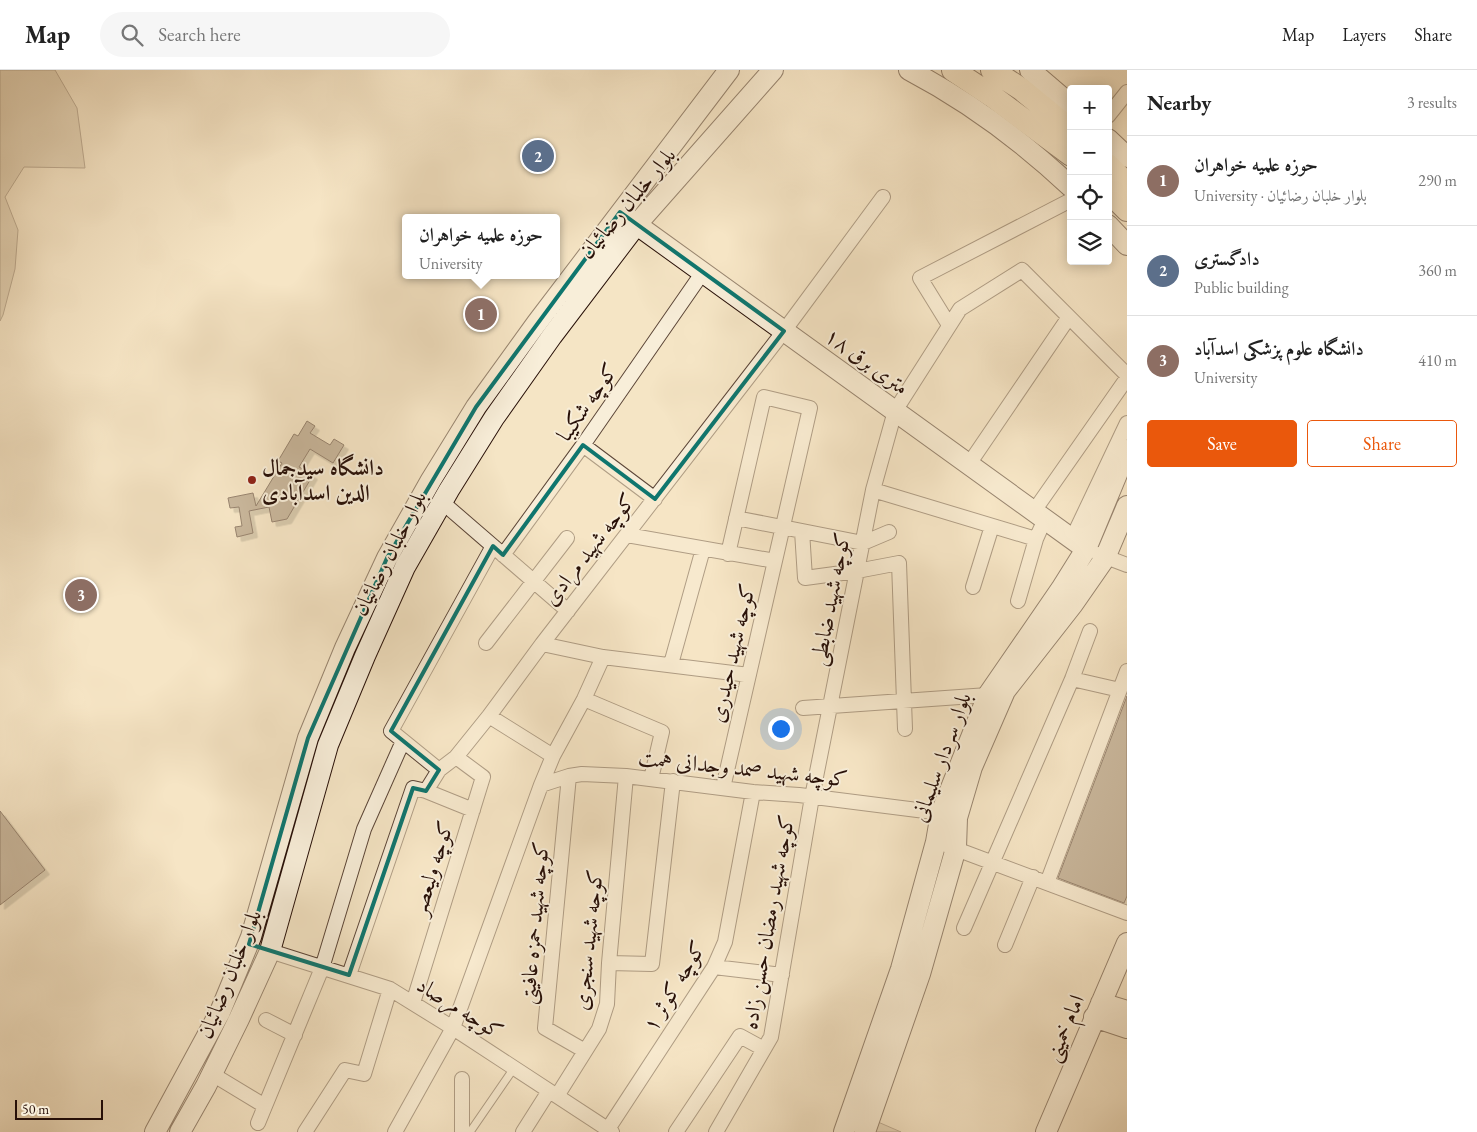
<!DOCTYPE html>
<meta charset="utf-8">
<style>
:root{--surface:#fff;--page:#f6f6f6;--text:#222;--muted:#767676;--line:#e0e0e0;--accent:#ea580c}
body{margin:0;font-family:"EB Garamond",Amiri,serif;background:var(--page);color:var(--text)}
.controls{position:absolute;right:15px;top:15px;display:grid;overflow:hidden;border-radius:5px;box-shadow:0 2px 12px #0003}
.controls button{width:45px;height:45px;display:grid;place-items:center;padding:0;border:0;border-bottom:1px solid var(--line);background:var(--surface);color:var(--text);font:25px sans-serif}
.scale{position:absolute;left:15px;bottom:12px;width:88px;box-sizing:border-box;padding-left:5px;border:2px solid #281008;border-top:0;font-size:14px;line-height:18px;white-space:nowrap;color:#281008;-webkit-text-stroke:4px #f8eed9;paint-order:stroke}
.you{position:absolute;left:780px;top:658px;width:18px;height:18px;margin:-12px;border:4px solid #fff;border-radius:50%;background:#1a73e8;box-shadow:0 0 0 8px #1a73e833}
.badge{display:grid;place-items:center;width:32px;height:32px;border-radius:50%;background:var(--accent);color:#fff;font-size:16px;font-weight:700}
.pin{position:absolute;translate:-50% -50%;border:2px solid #fff;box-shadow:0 1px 5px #0006}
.popup{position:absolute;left:402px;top:144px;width:158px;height:65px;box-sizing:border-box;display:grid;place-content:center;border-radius:5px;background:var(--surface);filter:drop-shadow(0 1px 4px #0005);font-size:16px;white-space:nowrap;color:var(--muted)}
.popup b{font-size:19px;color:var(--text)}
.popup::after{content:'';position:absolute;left:50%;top:100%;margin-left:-10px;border:10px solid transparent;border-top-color:var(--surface)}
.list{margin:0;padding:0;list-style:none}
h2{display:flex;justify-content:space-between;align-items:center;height:65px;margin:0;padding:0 20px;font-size:21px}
h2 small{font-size:16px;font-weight:400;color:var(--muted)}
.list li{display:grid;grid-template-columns:32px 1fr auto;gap:15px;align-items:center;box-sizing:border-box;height:90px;padding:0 20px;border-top:1px solid var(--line)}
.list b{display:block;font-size:19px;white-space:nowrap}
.list p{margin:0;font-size:16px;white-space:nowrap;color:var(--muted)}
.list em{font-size:16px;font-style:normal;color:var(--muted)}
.actions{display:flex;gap:10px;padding:15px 20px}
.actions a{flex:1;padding:11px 0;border:1px solid var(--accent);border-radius:5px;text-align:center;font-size:18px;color:var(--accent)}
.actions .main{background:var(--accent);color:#fff}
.icon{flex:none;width:28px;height:28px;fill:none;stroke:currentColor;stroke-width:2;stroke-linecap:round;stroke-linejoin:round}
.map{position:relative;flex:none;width:1127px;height:1062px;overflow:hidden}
header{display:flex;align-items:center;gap:30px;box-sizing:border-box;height:70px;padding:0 25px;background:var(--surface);border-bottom:1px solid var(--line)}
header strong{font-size:24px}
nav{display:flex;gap:28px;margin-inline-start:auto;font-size:18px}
.search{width:350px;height:45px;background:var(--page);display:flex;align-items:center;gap:12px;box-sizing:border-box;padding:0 18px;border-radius:28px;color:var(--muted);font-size:19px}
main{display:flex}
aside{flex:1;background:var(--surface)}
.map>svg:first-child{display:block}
.green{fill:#d2c1a5;stroke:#7d6856}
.building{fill:#937f6a;stroke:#281008;filter:url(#shadow)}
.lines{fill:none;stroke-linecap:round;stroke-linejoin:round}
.lane-casing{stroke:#5b4537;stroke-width:9}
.street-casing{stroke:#5b4537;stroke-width:16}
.secondary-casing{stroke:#281008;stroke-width:22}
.primary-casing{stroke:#281008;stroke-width:24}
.lane{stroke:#f8eed9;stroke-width:7}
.street{stroke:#f8eed9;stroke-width:14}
.secondary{stroke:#f8eed9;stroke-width:20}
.primary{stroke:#f5e5c5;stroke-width:22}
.marked{fill:none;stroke:#0f766e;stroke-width:4;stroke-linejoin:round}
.poi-dot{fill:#8f2418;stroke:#f8eed9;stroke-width:2}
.labels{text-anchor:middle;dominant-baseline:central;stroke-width:4;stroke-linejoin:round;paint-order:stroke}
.street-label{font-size:22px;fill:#281008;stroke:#f8eed9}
.poi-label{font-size:22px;font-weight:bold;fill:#281008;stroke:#f8eed9;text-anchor:start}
</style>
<header>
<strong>Map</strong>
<div class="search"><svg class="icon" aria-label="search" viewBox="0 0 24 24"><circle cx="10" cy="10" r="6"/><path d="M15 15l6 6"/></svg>Search here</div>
<nav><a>Map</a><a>Layers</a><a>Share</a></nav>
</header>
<main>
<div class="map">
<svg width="1127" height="1062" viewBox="0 0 1127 1062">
<defs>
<filter id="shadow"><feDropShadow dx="4.5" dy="4.5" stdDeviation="0" flood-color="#0004"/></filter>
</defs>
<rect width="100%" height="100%" fill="#f5e5c5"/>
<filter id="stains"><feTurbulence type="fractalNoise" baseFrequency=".004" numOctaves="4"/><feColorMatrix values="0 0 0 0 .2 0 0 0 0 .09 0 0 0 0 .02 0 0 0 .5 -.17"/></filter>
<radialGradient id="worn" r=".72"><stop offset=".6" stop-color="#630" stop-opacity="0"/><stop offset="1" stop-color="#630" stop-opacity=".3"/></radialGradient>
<path class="green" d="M0,0H55L77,38L85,98L24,97L5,127L18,160L15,199L3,245L0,251Z
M878,1052L901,1062H875Z"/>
<path class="building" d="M307,351L315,356L310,363L330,375L334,369L344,375L333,393L310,379L299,397L313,405L287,449L272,452L269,437L249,441L253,463L237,467L235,457L242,456L239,437L230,438L228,428L253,423L256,436L282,393L278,391L294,364L298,366Z
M1127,626V826L1124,833L1058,808Z
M0,741L45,800L0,835Z"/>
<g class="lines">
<defs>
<path id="lane" d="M470,1062L514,998"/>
<path id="street" d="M1108,46L1127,22
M949,255L920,208L1071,130
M583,375L655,429
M969,394L1069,247
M873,420L1036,469
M442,432L568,541
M1034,441L1127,308
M736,448L863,473L889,462
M802,461L805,508L857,501L899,493L905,659
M627,465L775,491
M1072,469L1127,353
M1098,484L1127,495
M503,485L583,375L703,202
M973,517L992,456
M1018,531L1036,469L1045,449
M486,573L567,468
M542,574L603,587L749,605
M671,594L703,479
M1072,609L1120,620
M584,629L662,662L651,709
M803,638L988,625
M489,646L553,686
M439,700L391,661L493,476
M569,706L545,958L585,981
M541,715L569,706L582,704L626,706L753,722L799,725L941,743
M723,718L810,338L764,327L728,484
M426,721L439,700L456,687L489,646L542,574L784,261L883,127
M948,776L1127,843
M1047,813L1127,601
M964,858L1072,609L1090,561
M1005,875L1033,807
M270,881L390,919L453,958L612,1062
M609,893L652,894L673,711
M714,897L782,905
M349,905L413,718L426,721L473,740
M413,933L483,707L456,687
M266,950L295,965
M212,1004L265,1036
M557,1026L599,959L607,934L609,893L626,706
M258,1053L322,898L364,759L403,671
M608,1059L714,897L725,872L753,722
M305,1062L345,1000L364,1004L390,919
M395,1062L453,958L541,715L553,686L584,629L603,587
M462,1062V1009
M523,1062L549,1021
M676,1062L740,966L764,979
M716,1062L771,967L812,727L873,420L895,341L960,239L1022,200L1127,305"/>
<path id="secondary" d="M909,0C968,31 1022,71 1071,117
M1030,0L1071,35
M1108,69L1127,87
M626,147L1086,479
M1108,155L1127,175
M1101,933L1127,941
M1094,947L1127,958
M155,1062L220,942L251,867L308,668L345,578L387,488L431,410L476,337L536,254L729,0
M180,1062L206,1016L239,949L270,881L328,675L365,586L405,497L449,420L494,348L552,266L637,154L773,0
M844,1062L901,899L936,772L941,743L988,625L1061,519L1086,479L1127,380
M865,1062L920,904L956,778L957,748L972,697L1005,621L1073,534L1105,488L1127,436
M1046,1062L1127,873"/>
<path id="primary" d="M953,0L992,26L1071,85
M992,0L1021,19L1071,60
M1108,95L1127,114
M1108,121L1127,140"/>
</defs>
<use href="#lane" class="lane-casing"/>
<use href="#street" class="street-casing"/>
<use href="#secondary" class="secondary-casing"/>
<use href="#primary" class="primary-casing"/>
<use href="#lane" class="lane"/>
<use href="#street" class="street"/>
<use href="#secondary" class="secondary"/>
<use href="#primary" class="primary"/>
</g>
<path d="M0 0H1127V1062H0ZM620,142L784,261L655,429L583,375L503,485L493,476L391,661L439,700L426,721L413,718L349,905L249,874L308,668L387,488L476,337Z" fill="#f5e5c5" fill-opacity=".55" fill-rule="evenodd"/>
<path class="marked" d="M620,142L784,261L655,429L583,375L503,485L493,476L391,661L439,700L426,721L413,718L349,905L249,874L308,668L387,488L476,337Z"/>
<circle class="poi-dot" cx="252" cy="410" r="5"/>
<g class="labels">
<g class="street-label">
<text transform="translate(627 133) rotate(-50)">بلوار خلبان رضائیان</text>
<text transform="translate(867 291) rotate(36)">۱۸ متری برق</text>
<text transform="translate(587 332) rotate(-55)">کوچه شکیبا</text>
<text transform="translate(589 479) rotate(-52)">کوچه شهید مرادی</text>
<text transform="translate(389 483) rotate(-63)">بلوار خلبان رضائیان</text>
<text transform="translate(830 529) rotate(-79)">کوچه شهید ضابطی</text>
<text transform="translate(732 583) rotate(-77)">کوچه شهید حیدری</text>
<text transform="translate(941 687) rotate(-70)">بلوار سردار سلیمانی</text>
<text transform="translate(743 698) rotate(6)">کوچه شهید صمد وجدانی همت</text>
<text transform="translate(432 798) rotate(-73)">کوچه ولیعصر</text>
<text transform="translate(768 852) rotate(-80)">کوچه شهید رمضان حسن زاده</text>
<text transform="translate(534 853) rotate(-85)">کوچه شهید حمزه عافیتی</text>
<text transform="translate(588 870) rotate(-84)">کوچه شهید سنجری</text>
<text transform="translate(229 904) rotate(-68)">بلوار خلبان رضائیان</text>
<text transform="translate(674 916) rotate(-59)">کوچه کوثر ۱</text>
<text transform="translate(460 938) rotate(32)">کوچه مرصاد</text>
<text transform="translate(1064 958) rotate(-67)">امام خمینی</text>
</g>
<g class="poi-label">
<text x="262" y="397">دانشگاه سیدجمال<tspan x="262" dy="25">الدین اسدآبادی</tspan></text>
</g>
</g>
<rect width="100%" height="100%" filter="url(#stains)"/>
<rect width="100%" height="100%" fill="url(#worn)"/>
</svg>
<div class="controls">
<button>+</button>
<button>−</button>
<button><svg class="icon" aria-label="locate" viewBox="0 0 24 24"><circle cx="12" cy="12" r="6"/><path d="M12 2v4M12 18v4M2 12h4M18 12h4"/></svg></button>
<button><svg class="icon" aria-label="layers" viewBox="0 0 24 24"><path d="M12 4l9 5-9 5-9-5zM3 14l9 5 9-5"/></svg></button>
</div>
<div class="scale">50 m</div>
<div class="you"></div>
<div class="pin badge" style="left:481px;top:244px;background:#8d6e63">1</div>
<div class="popup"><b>حوزه علمیه خواهران</b>University</div>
<div class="pin badge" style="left:538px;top:86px;background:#5c6f8a">2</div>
<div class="pin badge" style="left:81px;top:525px;background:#8d6e63">3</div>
</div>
<aside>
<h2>Nearby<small>3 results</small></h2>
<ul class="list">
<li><span class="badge" style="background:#8d6e63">1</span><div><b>حوزه علمیه خواهران</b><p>University · بلوار خلبان رضائیان</p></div><em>290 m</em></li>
<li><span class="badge" style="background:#5c6f8a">2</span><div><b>دادگستری</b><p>Public building</p></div><em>360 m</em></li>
<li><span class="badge" style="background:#8d6e63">3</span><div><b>دانشگاه علوم پزشکی اسدآباد</b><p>University</p></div><em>410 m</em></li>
</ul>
<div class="actions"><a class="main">Save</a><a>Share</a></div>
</aside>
</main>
